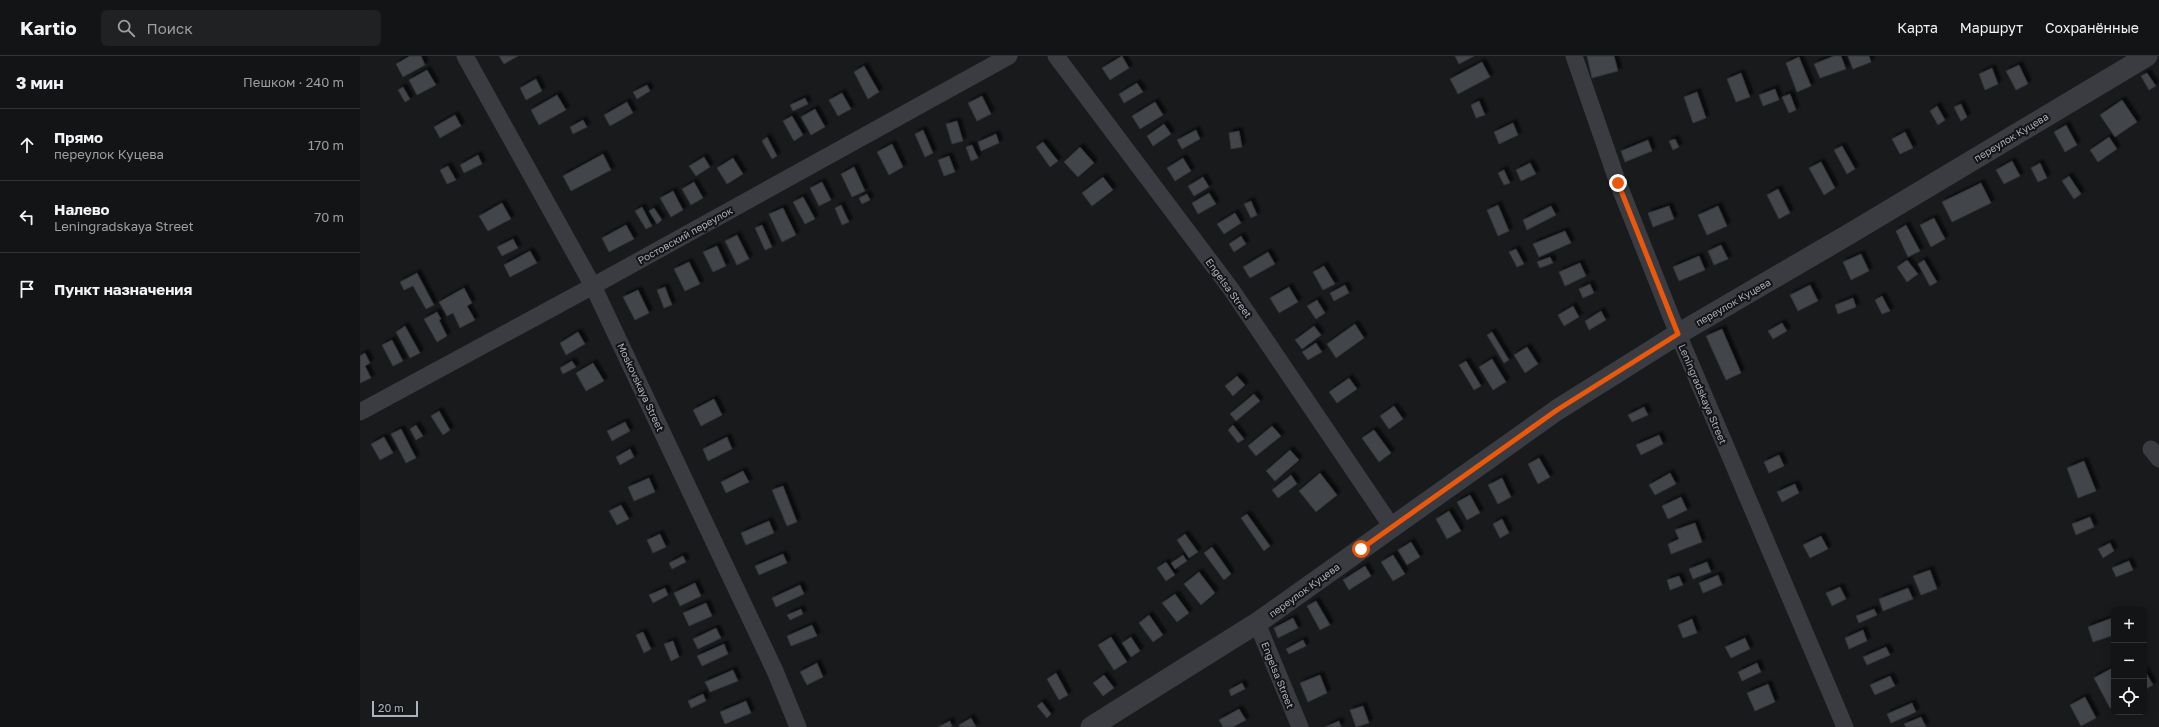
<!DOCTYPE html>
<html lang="ru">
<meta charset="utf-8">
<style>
:root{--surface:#131415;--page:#202122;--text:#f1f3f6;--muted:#9d9ea0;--line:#323334}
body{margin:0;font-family:"Golos Text",sans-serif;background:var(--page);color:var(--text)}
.controls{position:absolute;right:12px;bottom:12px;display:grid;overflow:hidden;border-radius:6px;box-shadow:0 2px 10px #0003}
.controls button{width:36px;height:36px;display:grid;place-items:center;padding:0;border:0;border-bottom:1px solid var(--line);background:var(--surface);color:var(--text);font:20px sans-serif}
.scale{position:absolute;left:12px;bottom:10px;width:46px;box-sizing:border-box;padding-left:4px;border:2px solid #abb2bc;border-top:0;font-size:11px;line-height:14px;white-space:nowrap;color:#abb2bc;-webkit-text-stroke:3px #141417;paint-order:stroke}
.stop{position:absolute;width:12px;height:12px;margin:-9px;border:3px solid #ea580c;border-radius:50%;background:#fff}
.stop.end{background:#ea580c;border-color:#fff;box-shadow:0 1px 4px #0008}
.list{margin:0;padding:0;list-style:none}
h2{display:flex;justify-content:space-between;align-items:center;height:52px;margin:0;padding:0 16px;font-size:17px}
h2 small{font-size:13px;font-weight:400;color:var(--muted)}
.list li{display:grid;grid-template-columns:26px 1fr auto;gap:12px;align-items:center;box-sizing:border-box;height:72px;padding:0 16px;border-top:1px solid var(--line)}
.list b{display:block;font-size:15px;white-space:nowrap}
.list p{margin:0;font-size:13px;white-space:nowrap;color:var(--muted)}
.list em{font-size:13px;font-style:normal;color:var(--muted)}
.icon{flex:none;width:22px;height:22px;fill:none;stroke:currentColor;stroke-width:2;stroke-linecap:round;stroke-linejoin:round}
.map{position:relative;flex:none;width:1799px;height:671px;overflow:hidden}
header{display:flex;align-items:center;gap:24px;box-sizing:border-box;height:56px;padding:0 20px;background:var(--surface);border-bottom:1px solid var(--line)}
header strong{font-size:19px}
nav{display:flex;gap:22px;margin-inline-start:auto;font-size:14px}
.search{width:280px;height:36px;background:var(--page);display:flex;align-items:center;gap:10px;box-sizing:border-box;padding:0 14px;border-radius:6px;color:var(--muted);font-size:15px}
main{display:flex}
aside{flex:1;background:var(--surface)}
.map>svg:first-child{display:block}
.building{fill:#434549;stroke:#333438;filter:url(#shadow)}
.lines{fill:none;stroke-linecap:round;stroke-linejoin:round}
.minor{stroke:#3a3c41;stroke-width:17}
.tertiary{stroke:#3a3c41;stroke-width:21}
.route{stroke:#ea580c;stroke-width:5}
.labels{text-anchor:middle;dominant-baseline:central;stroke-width:4;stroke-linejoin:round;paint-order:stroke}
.street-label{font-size:10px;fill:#abb2bc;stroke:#141417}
</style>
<header>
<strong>Kartio</strong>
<div class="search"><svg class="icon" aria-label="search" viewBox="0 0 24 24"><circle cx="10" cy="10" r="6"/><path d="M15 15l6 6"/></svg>Поиск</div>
<nav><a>Карта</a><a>Маршрут</a><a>Сохранённые</a></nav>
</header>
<main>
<aside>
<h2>3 мин<small>Пешком · 240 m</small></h2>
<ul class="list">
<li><svg class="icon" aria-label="ahead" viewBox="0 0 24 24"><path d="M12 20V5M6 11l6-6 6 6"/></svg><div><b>Прямо</b><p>переулок Куцева</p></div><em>170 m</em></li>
<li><svg class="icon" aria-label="left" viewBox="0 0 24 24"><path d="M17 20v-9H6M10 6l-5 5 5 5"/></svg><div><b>Налево</b><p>Leningradskaya Street</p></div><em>70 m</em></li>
<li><svg class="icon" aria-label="arrive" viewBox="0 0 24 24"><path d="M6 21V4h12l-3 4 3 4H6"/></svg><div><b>Пункт назначения</b></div></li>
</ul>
</aside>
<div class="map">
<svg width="1799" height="671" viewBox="0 0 1799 671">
<defs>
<filter id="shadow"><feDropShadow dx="3.5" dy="-3.5" stdDeviation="1" flood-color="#0009"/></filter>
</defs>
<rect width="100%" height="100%" fill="#191a1c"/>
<path class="building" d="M50,0H61L65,9L43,21L36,8Z
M139,0H158L144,8Z
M762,0L769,12L750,24L742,12Z
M1095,0H1114L1099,8Z
M1227,0H1254L1258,15L1232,22Z
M1474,0H1481L1486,13L1460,22L1454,8Z
M1488,0H1509L1511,6L1493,13Z
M1439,1L1451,30L1437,36L1426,7Z
M1122,6L1130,21L1098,38L1090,23Z
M1659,9L1668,28L1656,34L1646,15Z
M504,10L519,36L508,43L494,16Z
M1632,12L1638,28L1625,34L1619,18Z
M67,14L76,29L57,39L49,24Z
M1381,17L1390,41L1376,46L1367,23Z
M1787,17L1796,30L1789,34L1781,20Z
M176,23L182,35L166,44L160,32Z
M777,27L783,36L764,47L759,38Z
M287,29L290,35L277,43L273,36Z
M43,31L50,43L45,46L38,34Z
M1415,33L1419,44L1403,50L1399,39Z
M1337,36L1346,62L1333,67L1324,41Z
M482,37L491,53L478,60L469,44Z
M1430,38L1436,54L1429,57L1422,41Z
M197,39L206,54L179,69L171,54Z
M622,40L631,58L617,65L608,47Z
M445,42L448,48L433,55L430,49Z
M1762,44L1777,66L1755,81L1740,59Z
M1119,45L1125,59L1116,62L1111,49Z
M267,46L273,57L250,70L244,59Z
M795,46L803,59L780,73L772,60Z
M1601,48L1607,61L1601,65L1594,51Z
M1577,50L1585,64L1578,69L1570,55Z
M455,53L465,71L451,79L441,61Z
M95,59L101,70L80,82L74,71Z
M432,60L443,79L434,85L423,65Z
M223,64L227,71L213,78L210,71Z
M597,65L603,85L592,88L586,68Z
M1153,67L1158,79L1139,88L1134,76Z
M804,68L811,78L793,90L787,80Z
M1706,69L1717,89L1705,96L1694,76Z
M563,74L573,97L565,101L555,78Z
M836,74L840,83L822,93L817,84Z
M879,75L882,91L871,93L869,77Z
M1545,76L1553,92L1540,98L1532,83Z
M636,78L639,87L621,95L618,86Z
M407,81L417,100L412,103L402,85Z
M1749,81L1757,93L1738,106L1730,94Z
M1315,83L1319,91L1313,94L1309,85Z
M1288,84L1292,95L1265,106L1261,95Z
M683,86L698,105L690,111L676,91Z
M532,88L543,111L529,119L517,96Z
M612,89L618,102L611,105L606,91Z
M1482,90L1495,113L1487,118L1474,94Z
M720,91L734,107L718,121L704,106Z
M243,98L251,114L211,135L203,120Z
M118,99L122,108L104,117L100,109Z
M589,100L595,116L584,120L578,104Z
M344,101L350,111L336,120L329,110Z
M373,102L383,118L367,128L357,112Z
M823,102L831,115L815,125L807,112Z
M1652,105L1660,120L1644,128L1636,114Z
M1461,106L1475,132L1464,139L1449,112Z
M1170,107L1176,118L1161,125L1156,114Z
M1680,107L1687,122L1678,126L1671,112Z
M88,110L96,124L87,128L80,114Z
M494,111L505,135L492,141L481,118Z
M1144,114L1150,127L1144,129L1138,117Z
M1709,120L1721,138L1714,143L1702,125Z
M743,121L753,134L732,150L722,137Z
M843,121L849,131L834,140L828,130Z
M334,126L343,142L331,149L322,133Z
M462,126L471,144L459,150L450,132Z
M1621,127L1631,147L1592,166L1582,146Z
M1418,133L1430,157L1419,163L1407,139Z
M313,135L323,154L311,161L300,142Z
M849,137L856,148L838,158L832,147Z
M507,138L510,144L502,148L499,142Z
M443,141L455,163L445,168L433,146Z
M891,145L897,159L891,162L884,148Z
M142,147L151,163L128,175L119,160Z
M481,149L489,166L482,169L475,152Z
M1138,149L1149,175L1138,180L1127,154Z
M1191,150L1196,159L1167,174L1163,164Z
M1309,150L1314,163L1293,171L1288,157Z
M1358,150L1367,170L1347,179L1338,159Z
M282,151L292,170L286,173L275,155Z
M294,152L302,164L297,168L289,155Z
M423,152L436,179L422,186L409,158Z
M875,157L881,167L864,178L857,168Z
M1574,162L1585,183L1571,191L1560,169Z
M266,169L274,183L249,196L242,182Z
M402,169L412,191L405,194L395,172Z
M1546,169L1560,195L1548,201L1536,175Z
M1205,175L1211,187L1179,201L1173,188Z
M377,179L389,203L377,209L365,185Z
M881,180L886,188L874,196L869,188Z
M153,183L158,192L142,200L137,191Z
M1361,189L1368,203L1354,209L1348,195Z
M357,190L366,210L353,216L343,196Z
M1156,193L1164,208L1157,211L1149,196Z
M170,195L177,207L150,221L144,209Z
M908,196L915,208L890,222L883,211Z
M1501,198L1509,215L1491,224L1483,206Z
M1339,200L1345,214L1319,225L1313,211Z
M1190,201L1193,207L1180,212L1177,206Z
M1547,204L1558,218L1547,226L1537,211Z
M1564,204L1577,226L1570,230L1558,208Z
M329,206L340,228L325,235L314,213Z
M1220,207L1226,220L1205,230L1199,216Z
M964,210L975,228L963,234L953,216Z
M57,217L74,249L66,253L53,230L44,234L40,226Z
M1230,228L1234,237L1223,242L1219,233Z
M985,229L989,237L974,245L970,237Z
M1450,229L1458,245L1438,255L1430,239Z
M305,231L312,249L304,252L297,234Z
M929,231L938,246L919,257L910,242Z
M104,232L112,247L107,250L115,264L100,272L93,257L87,260L79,246Z
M278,234L289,257L275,264L263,241Z
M1522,240L1530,255L1522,258L1515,244Z
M1493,242L1496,251L1478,258L1475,249Z
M957,244L965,257L956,263L947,250Z
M1213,250L1219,261L1204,270L1198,259Z
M1241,255L1246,264L1229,274L1225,265Z
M77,256L81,263L79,264L87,280L77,286L64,263Z
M1422,267L1427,275L1413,283L1408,275Z
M995,268L1004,282L976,302L967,288Z
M45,270L60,297L50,302L36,276Z
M954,270L961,279L942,293L935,284Z
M1362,273L1381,317L1366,324L1346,280Z
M218,276L225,288L206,299L200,287Z
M1132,276L1149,304L1144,307L1127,279Z
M32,284L43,305L33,310L22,289Z
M956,287L962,296L948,304L942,296Z
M1167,291L1178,308L1165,317L1154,299Z
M5,297L10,307L5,310L11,322L0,327V300Z
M1132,303L1146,326L1133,334L1119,311Z
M212,305L216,311L203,318L200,312Z
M1106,305L1121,330L1114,334L1099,309Z
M233,307L244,325L226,335L216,317Z
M877,320L885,329L873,340L865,330Z
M989,322L997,333L977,347L969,336Z
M894,338L900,345L876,365L870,358Z
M354,343L362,359L341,370L333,354Z
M1034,350L1043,363L1029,373L1020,360Z
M1284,351L1288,359L1272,366L1268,359Z
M79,355L90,374L83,379L71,360Z
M265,366L270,375L252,385L247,375Z
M56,369L63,380L56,384L50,373Z
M873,369L884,383L878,387L868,374Z
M912,370L921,380L896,400L888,390Z
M41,373L56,402L46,407L31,378Z
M1014,374L1031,397L1019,406L1002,382Z
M1299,379L1303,388L1281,399L1276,389Z
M24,381L33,397L20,404L11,388Z
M367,381L372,393L348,405L343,393Z
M270,393L274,401L260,409L256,401Z
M930,394L939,404L915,425L906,415Z
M1419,399L1424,410L1409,417L1404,406Z
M1179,402L1190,421L1178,428L1168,408Z
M1724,405L1736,435L1718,442L1707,412Z
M383,415L389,426L366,437L361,426Z
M960,417L977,439L956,456L939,435Z
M1310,417L1316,428L1295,439L1289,429Z
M931,419L937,428L918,442L912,434Z
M289,422L295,436L274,445L268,431Z
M1142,422L1151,441L1138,448L1128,429Z
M1435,428L1439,437L1422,446L1417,436Z
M423,430L437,466L427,470L412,434Z
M1110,439L1120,457L1107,464L1097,446Z
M1321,441L1327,454L1308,463L1302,450Z
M261,449L269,463L257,469L249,455Z
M1089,455L1101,475L1087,483L1076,463Z
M887,458L910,490L904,495L881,462Z
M1730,461L1734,471L1716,479L1712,468Z
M1142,463L1149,477L1140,482L1133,468Z
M409,465L414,477L386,489L381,477Z
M1335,467L1342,486L1311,498L1308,488L1319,483L1315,474Z
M300,478L306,491L293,497L287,484Z
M825,478L838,496L829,502L817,484Z
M1461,480L1468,493L1450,502L1443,489Z
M1051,486L1060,501L1047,509L1038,494Z
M1750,487L1754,495L1743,502L1738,493Z
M852,491L871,518L864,524L844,497Z
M423,498L427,507L399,519L395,510Z
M823,499L827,505L815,513L811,507Z
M1033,499L1045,518L1033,525L1021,506Z
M323,500L326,506L312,513L309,507Z
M1769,505L1773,514L1756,521L1752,512Z
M806,506L815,519L806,525L797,512Z
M1347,506L1351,516L1333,523L1329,513Z
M1005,510L1011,520L989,534L983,524Z
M1570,514L1577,533L1561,539L1553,520Z
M839,516L855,537L841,549L824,528Z
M1358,519L1362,529L1343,537L1339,527Z
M1319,520L1323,529L1310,534L1307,524Z
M335,527L341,540L320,550L314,537Z
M440,529L444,538L416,551L412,542Z
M1480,531L1486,543L1472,550L1466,537Z
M305,532L308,539L293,547L289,539Z
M1548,532L1553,543L1523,555L1519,543Z
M815,538L829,557L817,566L802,547Z
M956,545L970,569L960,574L947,550Z
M346,547L352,560L329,570L323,557Z
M441,553L443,558L430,564L427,559Z
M1514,553L1517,559L1499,567L1496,560Z
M789,559L803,579L793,586L779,567Z
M933,562L938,572L918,582L914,572Z
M1752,562L1754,579L1733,586L1728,571Z
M1332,563L1337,577L1323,582L1318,569Z
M452,569L457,580L431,590L427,580Z
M356,572L361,582L338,593L333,583Z
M1503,574L1507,585L1489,593L1485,582Z
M283,576L291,593L284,597L276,579Z
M751,581L767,606L754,614L738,589Z
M771,581L780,595L771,601L762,587Z
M1385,582L1390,593L1371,602L1365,591Z
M943,584L946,590L929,598L926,593Z
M313,585L319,601L311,605L304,588Z
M364,588L368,598L342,610L337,600Z
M1526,591L1530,599L1507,609L1503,601Z
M457,607L463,621L447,629L440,616Z
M1397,607L1401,616L1382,625L1378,616Z
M1754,611V650L1750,652L1734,622Z
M1784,613L1793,629L1784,634Z
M373,614L378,625L350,636L345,626Z
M696,617L708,639L699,644L687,623Z
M744,619L754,632L743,640L733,627Z
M960,619L967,637L948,646L940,627Z
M1530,620L1535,630L1515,639L1510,629Z
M882,627L885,633L871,640L869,634Z
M1408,628L1415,646L1395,655L1387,637Z
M343,638L346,645L331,652L328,645Z
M1725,641L1736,662L1721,670L1710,649Z
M386,645L391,657L365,668L360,656Z
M682,646L691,658L687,662L677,650Z
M1552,647L1556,656L1531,667L1527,658Z
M1003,650L1009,667L996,671L990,654Z
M879,653L886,664L873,671H863L859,664Z
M1561,661L1566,671H1546L1544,668Z
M611,662L616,671H600L599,669Z
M590,665L592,671H578Z
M979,665L981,671H965Z"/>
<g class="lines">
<path class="minor" d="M105,0L233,230L415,615L438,671
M696,0L871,233L1032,471
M1214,0L1258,127L1318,278L1485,671
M0,356L233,230L649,0
M1791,393L1799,403
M897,567L940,671"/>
<path class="tertiary" d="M731,671L897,567L1197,354L1318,278L1491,177L1787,0"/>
</g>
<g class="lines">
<path class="route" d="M1001,493L1197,354L1318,278L1258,127"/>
</g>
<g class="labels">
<g class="street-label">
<text transform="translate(1651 81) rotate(-31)">переулок Куцева</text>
<text transform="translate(325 179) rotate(-29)">Ростовский переулок</text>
<text transform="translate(869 232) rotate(54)">Engelsa Street</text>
<text transform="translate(1373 246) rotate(-30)">переулок Куцева</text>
<text transform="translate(281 331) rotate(65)">Moskovskaya Street</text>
<text transform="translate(1343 338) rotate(67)">Leningradskaya Street</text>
<text transform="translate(944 534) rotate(-36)">переулок Куцева</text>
<text transform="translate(918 619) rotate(68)">Engelsa Street</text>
</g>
</g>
</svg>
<div class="controls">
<button>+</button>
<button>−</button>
<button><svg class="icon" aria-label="locate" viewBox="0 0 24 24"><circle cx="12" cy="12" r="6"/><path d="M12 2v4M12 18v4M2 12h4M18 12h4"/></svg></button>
</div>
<div class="scale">20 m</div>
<div class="stop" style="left:1001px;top:493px"></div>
<div class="stop end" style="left:1258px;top:127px"></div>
</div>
</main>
